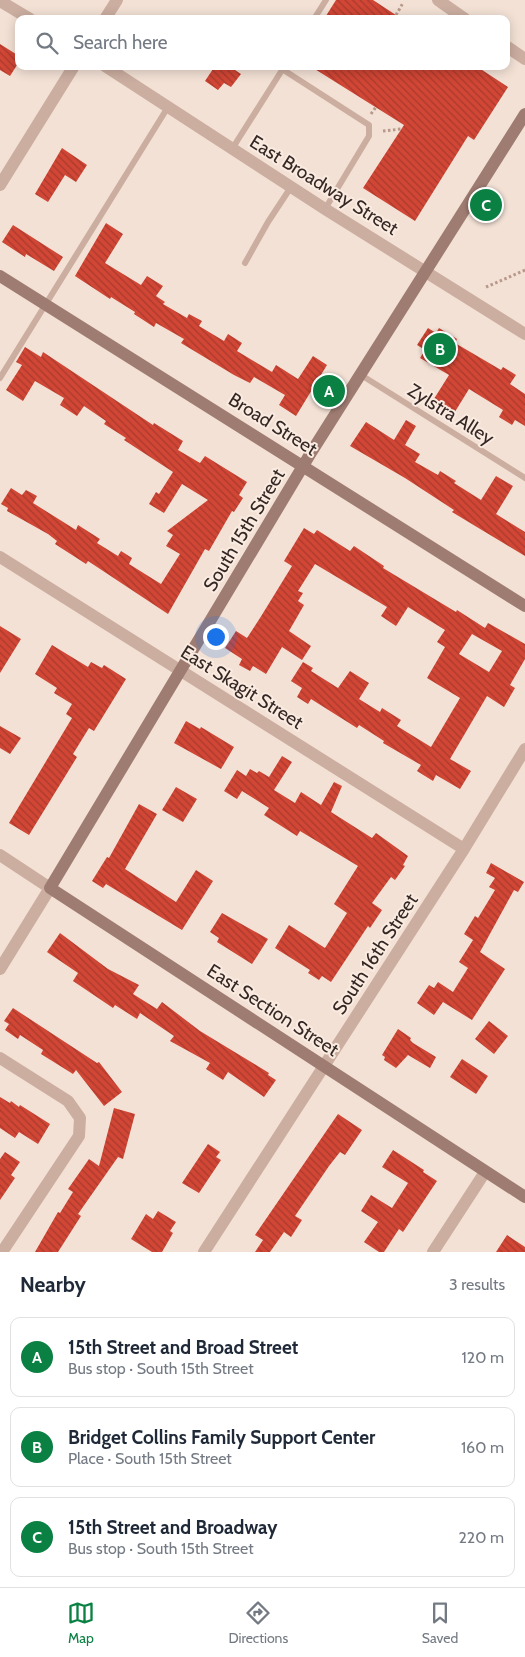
<!DOCTYPE html>
<meta charset="utf-8">
<style>
:root{--surface:#fff;--page:#f2f2f3;--text:#1f2937;--muted:#747a83;--line:#e0e1e3;--accent:#0b8043}
body{margin:0;font-family:Cabin,sans-serif;background:var(--page);color:var(--text)}
.you{position:absolute;left:215px;top:636px;width:18px;height:18px;margin:-12px;border:4px solid #fff;border-radius:50%;background:#1a73e8;box-shadow:0 0 0 8px #1a73e833}
.badge{display:grid;place-items:center;width:32px;height:32px;border-radius:50%;background:var(--accent);color:#fff;font-size:16px;font-weight:700}
.pin{position:absolute;translate:-50% -50%;border:2px solid #fff;box-shadow:0 1px 5px #0006}
.list{margin:0;padding:0;list-style:none}
h2{display:flex;justify-content:space-between;align-items:center;height:65px;margin:0;padding:0 20px;font-size:21px}
h2 small{font-size:16px;font-weight:400;color:var(--muted)}
.list li{display:grid;grid-template-columns:32px 1fr auto;gap:15px;align-items:center;box-sizing:border-box;height:80px;margin:0 10px 10px;padding:0 10px;border:1px solid var(--line);border-radius:10px}
.list b{display:block;font-size:19px;white-space:nowrap}
.list p{margin:0;font-size:16px;white-space:nowrap;color:var(--muted)}
.list em{font-size:16px;font-style:normal;color:var(--muted)}
.icon{flex:none;width:28px;height:28px;fill:none;stroke:currentColor;stroke-width:2;stroke-linecap:round;stroke-linejoin:round}
.map{position:relative;flex:none;width:525px;height:1252px;overflow:hidden}
.search{position:absolute;background:var(--surface);box-shadow:0 2px 12px #0003;left:15px;right:15px;top:15px;height:55px;display:flex;align-items:center;gap:12px;box-sizing:border-box;padding:0 18px;border-radius:10px;color:var(--muted);font-size:19px}
.sheet{height:335px;background:var(--surface)}
nav{display:flex;justify-content:space-around;align-items:center;box-sizing:border-box;height:70px;border-top:1px solid var(--line);background:var(--surface);font-size:14px;color:var(--muted)}
nav a{display:grid;justify-items:center;gap:2px}
nav .on{color:var(--accent)}
.map>svg:first-child{display:block}
.building{fill:url(#building-back-hatch);fill-rule:evenodd}
.lines{fill:none;stroke-linecap:round;stroke-linejoin:round}
.path{stroke:#b7988b;stroke-width:3;stroke-dasharray:2.5 2.5;stroke-linecap:butt}
.lane{stroke:#cbaea0;stroke-width:6}
.street{stroke:#cbaea0;stroke-width:12}
.secondary{stroke:#9f7c72;stroke-width:12}
.labels{text-anchor:middle;dominant-baseline:central;stroke-width:4;stroke-linejoin:round;paint-order:stroke}
.street-label{font-size:19px;fill:#342724;stroke:#faebe1}
</style>
<div class="map">
<svg width="525" height="1252" viewBox="0 0 525 1252">
<defs>
<pattern id="building-back-hatch" width="6" height="6" patternUnits="userSpaceOnUse" patternTransform="scale(1.25)"><rect width="6" height="6" fill="#d14635"/><path d="M-1 5l2 2M0 0l6 6M5-1l2 2" fill="none" stroke="#aa3a2d"/></pattern>
</defs>
<rect width="100%" height="100%" fill="#f3e1d5"/>
<path class="building" d="M336,0H373L402,19H324Z
M0,44L19,56V62L10,76L0,70Z
M215,66H229L241,74L231,87L224,83L218,90L205,81Z
M310,66H476L508,87L474,140L468,136L415,221L363,188L404,125Z
M62,148L87,165L76,182L65,175L48,202L35,194Z
M106,223L123,234L105,263L141,285L147,276L163,286L156,296L165,302L163,304L187,318L189,314L202,321L199,326L224,341L228,334L242,343L237,351L272,372L276,365L298,379L313,356L327,365L296,416L279,405L285,395L254,377L250,383L234,375L181,343L184,339L156,323L154,327L134,314L135,312L111,297L110,299L75,276Z
M13,225L63,257L54,271L26,254L25,257L2,242Z
M428,328L436,333L439,328L457,339L455,343L501,370L503,367L516,375L510,384L525,394V426L515,420L512,425L499,417L503,410L469,389L453,415L432,402L449,375L420,358L425,350L417,345Z
M25,347L41,357L43,352L153,425L154,423L183,441L178,450L200,463L205,456L247,482L239,495L243,498L234,512L232,511L209,551L205,549L168,614L88,561L86,564L55,544L57,541L48,534L7,511L8,508L1,504L11,488L22,495L26,490L37,496L33,503L76,530L78,525L100,539L97,543L118,556L121,551L132,558L129,564L161,584L180,554L166,546L173,535L167,531L208,500L182,484L164,513L149,504L156,492L159,494L173,472L124,440L126,438L104,424L106,421L84,406L77,416L60,405L64,398L35,381L23,401L6,390L22,365L16,362Z
M406,420L416,426L405,445L420,454L415,462L438,475L440,471L456,481L454,483L481,500L496,476L513,486L496,514L525,532V556L452,512L454,510L405,478L350,446L366,422L394,440Z
M304,528L314,534L317,530L350,551L354,546L384,566L383,568L456,612L457,610L485,628L488,623L525,644V659L510,685L515,688L504,707L487,696L450,759L471,771L460,789L436,775L433,781L417,771L421,765L383,743L384,741L359,725L357,728L311,699L308,704L297,697L302,688L291,681L303,662L313,668L311,671L338,688L350,671L369,683L359,699L380,712L382,708L401,720L397,726L431,747L460,698L427,678L445,647L437,642L445,630L408,607L396,626L381,616L387,607L315,564L298,591L303,593L298,601L304,605L289,631L311,646L302,660L282,647L266,674L253,666L250,671L239,665L242,659L225,648L236,631L247,638L260,618L292,566L284,561ZM472,634L502,651L489,672L459,654Z
M0,626L21,639L0,673Z
M52,645L88,667L91,662L102,668L104,665L126,679L94,731L89,728L73,754L77,757L29,835L9,823L72,718L66,714L72,704L54,693L57,688L35,674Z
M186,721L200,729L201,727L234,747L221,769L174,743Z
M0,726L21,738L10,754L0,748Z
M282,756L292,762L274,790L295,803L301,792L321,805L334,782L342,786L331,812L372,838L376,833L408,856L403,865L405,866L395,880L391,877L372,903L382,910L370,928L368,926L331,982L322,976L319,980L308,973L310,970L275,948L289,925L325,948L347,913L334,904L358,866L300,831L297,836L264,815L269,808L242,791L237,799L224,791L237,770L246,776L250,769L257,773L259,771L269,777Z
M176,787L197,799L183,822L162,810Z
M139,804L157,814L125,869L176,902L196,870L213,881L182,930L106,884L103,888L92,881L107,857L109,858Z
M491,863L524,882L518,892L514,890L480,952L505,969L472,1020L443,1002L434,1015L417,1003L429,985L434,988L438,982L453,992L468,968L459,962L473,940L464,934L475,916L478,918L495,890L489,887L495,878L486,873Z
M222,913L268,939L252,964L217,942L219,938L210,932Z
M60,933L108,969L139,985L133,994L157,1009L162,1002L200,1031L269,1073L268,1075L276,1080L264,1097L228,1072L223,1080L206,1069L210,1063L170,1041L174,1036L140,1013L137,1019L115,1005L113,1008L73,981L78,973L47,952Z
M13,1008L97,1063L99,1062L122,1092L104,1106L76,1070L73,1074L41,1054L43,1050L20,1035L18,1039L5,1030L9,1024L4,1021Z
M489,1021L508,1036L494,1054L475,1039Z
M398,1029L411,1038L410,1040L413,1043L436,1057L430,1068L408,1055L396,1068L384,1060L385,1057L382,1055Z
M462,1059L488,1076L476,1094L450,1077Z
M0,1097L10,1103L11,1101L19,1107L20,1105L50,1124L38,1144L19,1132L15,1138L0,1128Z
M114,1108L135,1114L123,1159L118,1157L78,1214L81,1216L58,1252H35L58,1212L60,1213L73,1192L68,1189L89,1159L99,1166Z
M338,1114L362,1130L345,1155L340,1152L329,1166L295,1216L302,1220L291,1237L284,1232L270,1252H255L263,1240L255,1235Z
M208,1144L220,1152L216,1157L221,1160L199,1193L182,1183Z
M393,1150L424,1170L423,1172L437,1181L403,1232L399,1229L384,1252H379L364,1242L378,1222L361,1211L371,1195L392,1208L408,1183L382,1167Z
M5,1152L20,1162L11,1175L15,1178L0,1200V1159Z
M158,1211L176,1222L170,1231L173,1233L162,1252H152L131,1239L146,1214L153,1219Z
M507,1235L525,1247V1252H496Z"/>
<g class="lines">
<path class="path" d="M396,15L403,3
M371,114L376,107
M383,131L401,129
M486,287L525,270"/>
<path class="lane" d="M314,19L326,0
M282,69L369,125V136L325,209
M232,149L284,67
M245,263L268,222L291,187
M361,375L525,478
M0,378L168,107"/>
<path class="street" d="M438,0L465,19
M0,1L30,19
M105,19L117,0
M506,46L525,59
M105,66L325,209L525,334
M0,185L74,66
M0,557L464,849
M0,855L50,888L0,969
M0,1058L68,1101L80,1118L79,1136L2,1252
M204,1252L464,849L525,749
M433,1252L485,1172"/>
<path class="secondary" d="M525,114L312,451L50,888L525,1197
M0,276L525,606"/>
</g>
<g class="labels">
<g class="street-label">
<text transform="translate(324 185) rotate(32)">East Broadway Street</text>
<text transform="translate(451 414) rotate(32)">Zylstra Alley</text>
<text transform="translate(273 424) rotate(32)">Broad Street</text>
<text transform="translate(244 530) rotate(-59)">South 15th Street</text>
<text transform="translate(242 687) rotate(32)">East Skagit Street</text>
<text transform="translate(375 954) rotate(-57)">South 16th Street</text>
<text transform="translate(273 1010) rotate(33)">East Section Street</text>
</g>
</g>
</svg>
<div class="you"></div>
<div class="pin badge" style="left:329px;top:391px">A</div>
<div class="pin badge" style="left:440px;top:349px">B</div>
<div class="pin badge" style="left:486px;top:205px">C</div>
<div class="search"><svg class="icon" aria-label="search" viewBox="0 0 24 24"><circle cx="10" cy="10" r="6"/><path d="M15 15l6 6"/></svg>Search here</div>
</div>
<section class="sheet">
<h2>Nearby<small>3 results</small></h2>
<ul class="list">
<li><span class="badge">A</span><div><b>15th Street and Broad Street</b><p>Bus stop · South 15th Street</p></div><em>120 m</em></li>
<li><span class="badge">B</span><div><b>Bridget Collins Family Support Center</b><p>Place · South 15th Street</p></div><em>160 m</em></li>
<li><span class="badge">C</span><div><b>15th Street and Broadway</b><p>Bus stop · South 15th Street</p></div><em>220 m</em></li>
</ul>
</section>
<nav>
<a class="on"><svg class="icon" aria-label="map" viewBox="0 0 24 24"><path d="M3 6l6-2 6 2 6-2v14l-6 2-6-2-6 2zM9 4v14M15 6v14"/></svg>Map</a>
<a><svg class="icon" aria-label="directions" viewBox="0 0 24 24"><path d="M12 3l9 9-9 9-9-9zM9 14v-3h6M13 9l2 2-2 2"/></svg>Directions</a>
<a><svg class="icon" aria-label="saved" viewBox="0 0 24 24"><path d="M7 4h10v16l-5-4-5 4z"/></svg>Saved</a>
</nav>
